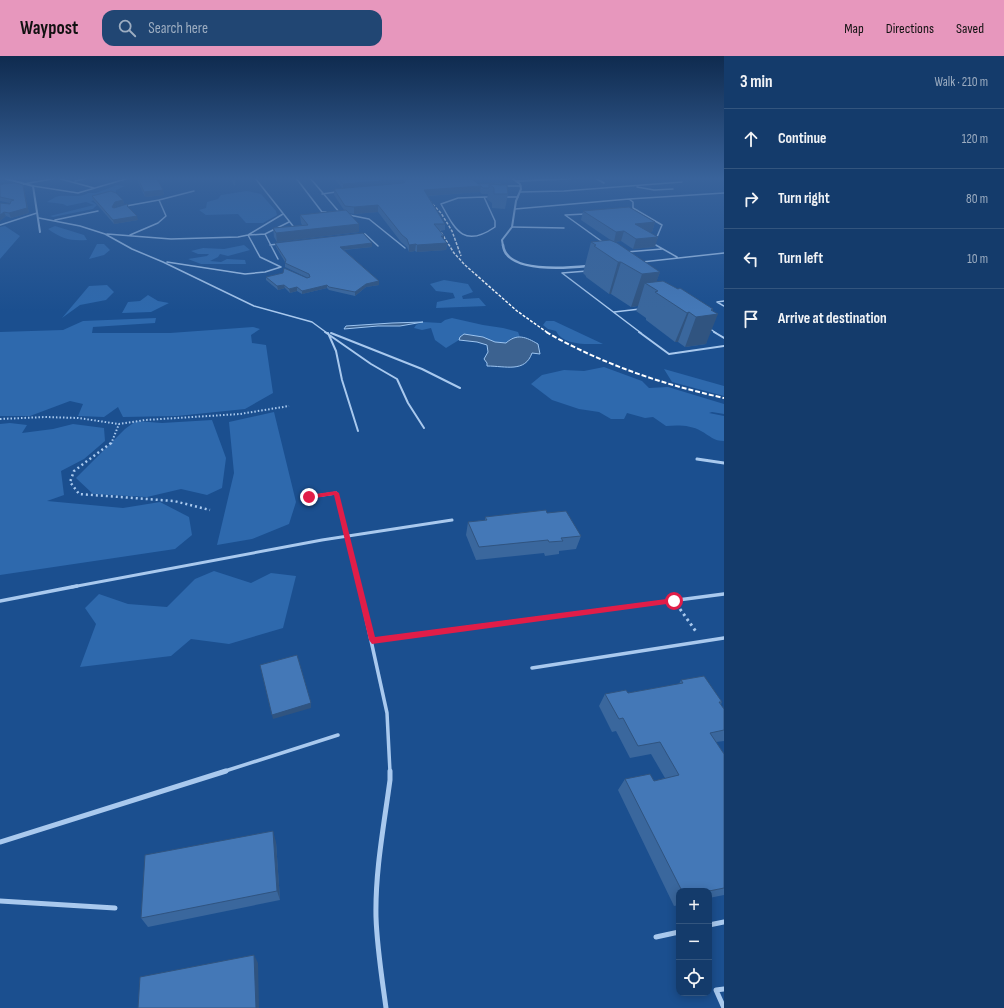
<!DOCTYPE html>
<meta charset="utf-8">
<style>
:root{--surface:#143b6b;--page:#214673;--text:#f1f3f6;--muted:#9dadc1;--line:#33557e;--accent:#e797bd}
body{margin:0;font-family:"Sofia Sans Condensed",sans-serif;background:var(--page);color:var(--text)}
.controls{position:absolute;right:12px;bottom:12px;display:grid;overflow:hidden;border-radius:8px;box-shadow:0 2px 10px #0003}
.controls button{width:36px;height:36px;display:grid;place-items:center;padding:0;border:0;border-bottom:1px solid var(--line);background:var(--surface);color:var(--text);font:20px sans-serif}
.stop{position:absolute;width:12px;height:12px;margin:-9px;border:3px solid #e11d48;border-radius:50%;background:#fff}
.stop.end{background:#e11d48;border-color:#fff;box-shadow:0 1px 4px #0008}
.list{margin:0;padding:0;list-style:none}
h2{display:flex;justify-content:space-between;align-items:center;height:52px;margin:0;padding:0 16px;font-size:17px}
h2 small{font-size:13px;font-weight:400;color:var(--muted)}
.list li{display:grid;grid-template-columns:26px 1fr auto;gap:12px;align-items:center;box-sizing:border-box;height:60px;padding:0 16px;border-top:1px solid var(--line)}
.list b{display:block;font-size:15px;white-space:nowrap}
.list em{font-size:13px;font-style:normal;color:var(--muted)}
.icon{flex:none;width:22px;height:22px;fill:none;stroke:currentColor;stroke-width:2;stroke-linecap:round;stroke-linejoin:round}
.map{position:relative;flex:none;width:724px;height:952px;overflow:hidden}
header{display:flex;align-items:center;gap:24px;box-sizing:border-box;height:56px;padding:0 20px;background:var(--accent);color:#111}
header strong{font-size:19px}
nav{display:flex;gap:22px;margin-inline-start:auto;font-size:14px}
.search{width:280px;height:36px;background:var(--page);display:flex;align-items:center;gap:10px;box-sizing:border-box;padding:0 14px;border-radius:12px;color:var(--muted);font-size:15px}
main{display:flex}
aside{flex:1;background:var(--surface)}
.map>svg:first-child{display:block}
.green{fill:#2e69ad}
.water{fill:#3c6290;stroke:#9cc4f0}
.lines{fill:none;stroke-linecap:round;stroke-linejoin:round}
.path-far2{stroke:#a9c9ee;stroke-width:2;stroke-dasharray:1.5 2;stroke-linecap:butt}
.path-far1{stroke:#a9c9ee;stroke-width:2.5;stroke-dasharray:2 3;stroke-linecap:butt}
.path{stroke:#a9c9ee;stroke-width:3;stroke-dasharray:2.5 3.5;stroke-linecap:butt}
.lane-far4{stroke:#a9c9ee;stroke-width:1.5}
.lane-far3{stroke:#a9c9ee;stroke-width:2}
.lane-far2{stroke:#a9c9ee;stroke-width:3}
.lane-far1{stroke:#a9c9ee;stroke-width:3.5}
.lane{stroke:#a9c9ee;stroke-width:5}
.street-far1{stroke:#a9c9ee;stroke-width:2}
.street{stroke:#a9c9ee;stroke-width:2.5}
.rail-far1{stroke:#fff;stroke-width:1.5;stroke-dasharray:3 1.5;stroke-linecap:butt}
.rail{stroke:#fff;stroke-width:2;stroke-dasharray:5 2;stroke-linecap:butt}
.wall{fill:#3a679d}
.shaded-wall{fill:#305480}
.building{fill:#4478b7;stroke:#305480}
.route{fill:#e11d48}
</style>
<header>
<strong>Waypost</strong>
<div class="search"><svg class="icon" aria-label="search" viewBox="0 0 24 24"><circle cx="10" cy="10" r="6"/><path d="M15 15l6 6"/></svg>Search here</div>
<nav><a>Map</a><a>Directions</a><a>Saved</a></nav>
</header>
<main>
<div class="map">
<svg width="724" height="952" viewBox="0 0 724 952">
<rect width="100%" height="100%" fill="#1b4f8f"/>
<path class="green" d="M117,129L125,130L116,134L115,139L91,145L97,149L93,153L53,161L50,160L94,149L86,146L67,150L63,148L47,146C51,144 54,141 59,140C68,139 81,142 88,137H96Z
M247,135L261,138L276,155L277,159L263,167H246L238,158L206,159L199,154L206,152L207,146L218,143L221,139Z
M5,170L20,180L0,203V171Z
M55,170L84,179L87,184C70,185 62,183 48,173Z
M97,188H104L110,194L104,199L89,203Z
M244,189L250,194L228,200L220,198L218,201L210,205L221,206L227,203L245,204L246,208H201L188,203L207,200L209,198H198L191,195L203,192L224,193Z
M444,224L468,228L473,236L462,240L463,243L479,242L486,250L436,252L437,246L455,242L453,237L436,235L430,228Z
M107,229L114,236L106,244L80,249L62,262L89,230Z
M148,239L158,245L169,247L151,256L122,257L128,246L140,245Z
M156,262L155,267L93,271L92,277H170L253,271L260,273L251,279L252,287L266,289L273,337L245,353L177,360L123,361L118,351L104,361L78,360L83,348L70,345L30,360H0V276L63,274L83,265Z
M452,262L483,269L503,272L518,276L520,281L511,282L506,287L495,286L483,281L464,278L460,281L459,284L446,292L435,284L431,272L422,274L414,272L416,269L423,266L441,267L445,264Z
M546,265H554L603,288C588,288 563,290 556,275L548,273L543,269Z
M604,311L642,325L649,332L668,331L724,348V358L712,356L709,357L724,360V385C714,385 710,380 701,375C691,369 678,369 666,370L653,361L645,362L627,357L624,363H611L599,356L579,353L552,344L531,328L542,319L564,314L584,315Z
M664,313L724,330V340L672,326Z
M274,356L296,446L289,468L252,483L217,489L234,417L229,366Z
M212,364L226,402L222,432L207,439L181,433L147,441L93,438L76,422L125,373L136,365L162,367Z
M10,367L27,369L22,377L53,373L73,368L104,372L105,385L84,403L61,415L64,439L47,445L123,452L160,446L189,461L192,479L175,493L0,519V368Z
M214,515L251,527L271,517L296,520L283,572L229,588L191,583L171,600L80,611L96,568L85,552L99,538L128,548L167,551L195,523Z"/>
<path class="water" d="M423,266L400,270H378L344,273L346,270L392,267Z
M464,278L483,281L495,286L506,287C517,277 526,281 538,288L540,298L532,297C525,317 506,310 487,310V307L484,303L488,296L487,289L477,286L459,284L460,281Z"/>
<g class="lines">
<path class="path-far2" d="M0,363L45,361L78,362L119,368L145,364L240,358L289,350
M111,388L119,368"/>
<path class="path-far1" d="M111,387L74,415L70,426L79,438L174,445L210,454"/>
<path class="path" d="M680,553L697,577"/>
<path class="lane-far4" d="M57,122L94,132
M255,122L293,170
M296,122L322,156H326
M310,122L340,157
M595,122L604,127
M75,125L88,122
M18,129L57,122
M33,130L78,137L129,122
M505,130H521
M637,131L654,134L673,133
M520,136L564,135L682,126
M322,138L336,136
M484,141L495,165V171C463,193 455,173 441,148L458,142Z
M484,141H490
M503,141H518
M629,143L633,146V152L662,169L654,188L677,201
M159,144L194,135
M126,150L159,144L166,160L158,167L130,179
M515,153L629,143L724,137
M631,154H637
M585,158L565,159L604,187
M349,159L369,163L405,192
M39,162L80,170L105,178L132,193L163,206L254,250L312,266L327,277
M55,164L98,155
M0,169L37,157
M512,171L564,172
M107,178L171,183L238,181L248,179L283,158
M265,178L248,179L260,201L281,211
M361,179L365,178L378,190
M270,189L278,188
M626,196L662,193
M278,203L265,178L289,166
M167,206L245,218L265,216L281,211
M642,206L724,197
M562,217L641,277
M562,217L587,215
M724,245L717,246L724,250
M614,256L640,253
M709,272L716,277"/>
<path class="lane-far3" d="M325,276L371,308L397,323L408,347L424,372
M639,276L669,298L724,290
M714,276L724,282
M328,277L336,295L342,324L358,375
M331,277L422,313L460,332"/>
<path class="lane-far2" d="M697,403L724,407
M309,441L336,437L359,531
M72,531L322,484L452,464"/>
<path class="lane-far1" d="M359,530L387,657L390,716
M0,545L77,530
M372,584L724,538
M532,612L724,582
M222,716L338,679"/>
<path class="lane" d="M0,786L226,715
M0,845L115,852
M709,869L724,866
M656,881L679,876
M724,933L716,934L724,952
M386,952C382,922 377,892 376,861C375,815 384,769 390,724V715"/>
<path class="street-far1" d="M3,122L33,130L40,176
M517,125L583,122
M503,190L502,184L512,171L516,145L521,133L520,128L512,122"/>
<path class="street" d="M503,189C506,218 568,212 588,210"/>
<path class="rail-far1" d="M408,122L441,157L452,175L461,200
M434,165L454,197L465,209L517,255L548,277"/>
<path class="rail" d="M546,276C602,308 661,328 724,342"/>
</g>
<path class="wall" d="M137,122L163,134L164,139L145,141L138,126Z
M229,122H235V130Z
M334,122H471L478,128L501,127L508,138L505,153L492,152V147L487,143L488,138H482L480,136L428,140L445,168V174L440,175L444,184L447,187L446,194L417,196L415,195L409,196L407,191L401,186L378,156L354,158L348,157L359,176L277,186L274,181L273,172L302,169L301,167L300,159L344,154L334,139V133L342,132Z
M0,129L24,133L29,157L11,162L6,160L0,165V147L10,148V147L0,145Z
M92,140L123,144L124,148L116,150L115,152L128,149L129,152L138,164L114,168L93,144Z
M583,155L655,166L652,176H649L655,191L633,193L621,185L614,186L660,216L656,226L713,253L706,288L685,291L678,286H675L646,264V262L636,255L638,250L631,251L611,238H609L586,221V220L583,217L591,186L612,185L581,164Z
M275,187H372V191L344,194L379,225V229L366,231L355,240L329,234L327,232L302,238L297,235L290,237L285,232L278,234L266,224V221L307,222H308L285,211V206L276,191Z
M547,457L581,480L576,493L559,495V498L545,500L544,497L476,504L466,479L468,466L485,464V461Z
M681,624L722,646L721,648L724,674V685L716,686L724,698V839L709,842V835H679V849L674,850L618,734L625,723L654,725L665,722L651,698L630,702L616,675L612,676L599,650L605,638L628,637L679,628Z
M276,786L280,844L148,871L141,862Z"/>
<path class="shaded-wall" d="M404,123V129L343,134V128Z
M23,129L24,133L29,157L11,162L9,157Z
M481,130L480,136L424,140V134Z
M163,134L164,139L145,141L144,136Z
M123,144L124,148L116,150L113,155L112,151L115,146Z
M378,149V156L354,158V151Z
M4,156L6,160L0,165V159Z
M137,160L138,164L114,168L113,164Z
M655,166L652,176L632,177L635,168Z
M359,168V176L277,186L276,177Z
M624,175L621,185L614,186L616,176Z
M441,180H444V187H447L446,194L417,196V189Z
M658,181L655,191L633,193L636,183Z
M372,187V191L340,194V191Z
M416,188L415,195L409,196V189Z
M618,206H621L611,238H609Z
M660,216L654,233L645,227L638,250L631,251L642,218Z
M379,225V229L366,231L355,240V236L366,228Z
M284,229L285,232L278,234L277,230Z
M327,229V232L302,238V235Z
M297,231V235L290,237L289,233Z
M713,253L711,259L718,258L706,288L685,291L696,261L711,254Z
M689,256L678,286H675L687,257Z
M311,647V652L273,663L272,659Z
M273,775L276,786L280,844L277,835Z
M254,899L258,907L259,952H256Z"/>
<path class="building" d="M138,122H157L163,134L144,136Z
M338,122H471L478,128L501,127L502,129L489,128V132H483L481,130L424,134L445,168H434L444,180H441L447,187L417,189L416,188L409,189L407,183L402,179L378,149L354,151L345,150L334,133L404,127L406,124L404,123L343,128Z
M15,127L23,129L27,152L9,157L4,156L0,159V147L10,148L11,145L14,144L0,141V129L3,128Z
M489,128L507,129L508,138H494V132Z
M111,135L116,137L123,144L115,146L112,151L114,152L127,148L128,149L127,150L137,160L113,164L92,140Z
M629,151L655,166L635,168L658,181L636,183L624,175L616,176L583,155Z
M346,154L359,168L276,177L273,172L308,169L300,159Z
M363,177L372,187L340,191L379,225L366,228L355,236L329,231L327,229L302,235L297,231L289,233L284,229L277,230L266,221L283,217L284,212L307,222L310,221L309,218L285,207L286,204L275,187Z
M610,184L617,187L660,216L642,218L621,206H618L594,190L596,189L591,186Z
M663,225L678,233L680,232L713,253L711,254L718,258L696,261L689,256L687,257L655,236L658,235L645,227Z
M546,454L547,457L566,455L581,480L561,482L563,485L549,486L548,484L479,491L468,466L487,464L485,461Z
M297,599L311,647L272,659L260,609Z
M704,620L722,646H719L724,653V674L710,677L724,698V832L709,835H682L625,723L650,718L654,725L679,719L660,686L638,690L623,662L619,663L605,638L626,634L628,637L683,627L681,624Z
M273,775L277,835L141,862L145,799Z
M254,899L256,952H138L140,921Z"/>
<linearGradient id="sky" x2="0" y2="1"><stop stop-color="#0f2b4f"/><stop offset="0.48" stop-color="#39639b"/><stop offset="1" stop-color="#39639b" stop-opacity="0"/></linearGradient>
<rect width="724" height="255" fill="url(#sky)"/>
<path class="route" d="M336,435L339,437L375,581L674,542L678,545L674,547L372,588L369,584L334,439L309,443L306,441L309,439Z"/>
</svg>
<div class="controls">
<button>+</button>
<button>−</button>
<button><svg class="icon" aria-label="locate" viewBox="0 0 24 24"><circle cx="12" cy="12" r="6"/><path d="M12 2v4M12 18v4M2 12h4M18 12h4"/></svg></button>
</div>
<div class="stop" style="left:674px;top:545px"></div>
<div class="stop end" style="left:309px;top:441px"></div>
</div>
<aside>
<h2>3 min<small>Walk · 210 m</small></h2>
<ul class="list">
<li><svg class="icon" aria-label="ahead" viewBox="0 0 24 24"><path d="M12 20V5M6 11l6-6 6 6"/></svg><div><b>Continue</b></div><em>120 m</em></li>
<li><svg class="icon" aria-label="right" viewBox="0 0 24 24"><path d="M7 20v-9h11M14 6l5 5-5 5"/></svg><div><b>Turn right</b></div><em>80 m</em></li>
<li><svg class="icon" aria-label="left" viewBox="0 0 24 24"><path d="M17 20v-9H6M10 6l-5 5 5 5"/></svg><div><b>Turn left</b></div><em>10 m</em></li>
<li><svg class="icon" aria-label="arrive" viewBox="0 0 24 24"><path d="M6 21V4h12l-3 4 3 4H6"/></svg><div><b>Arrive at destination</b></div></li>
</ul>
</aside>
</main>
